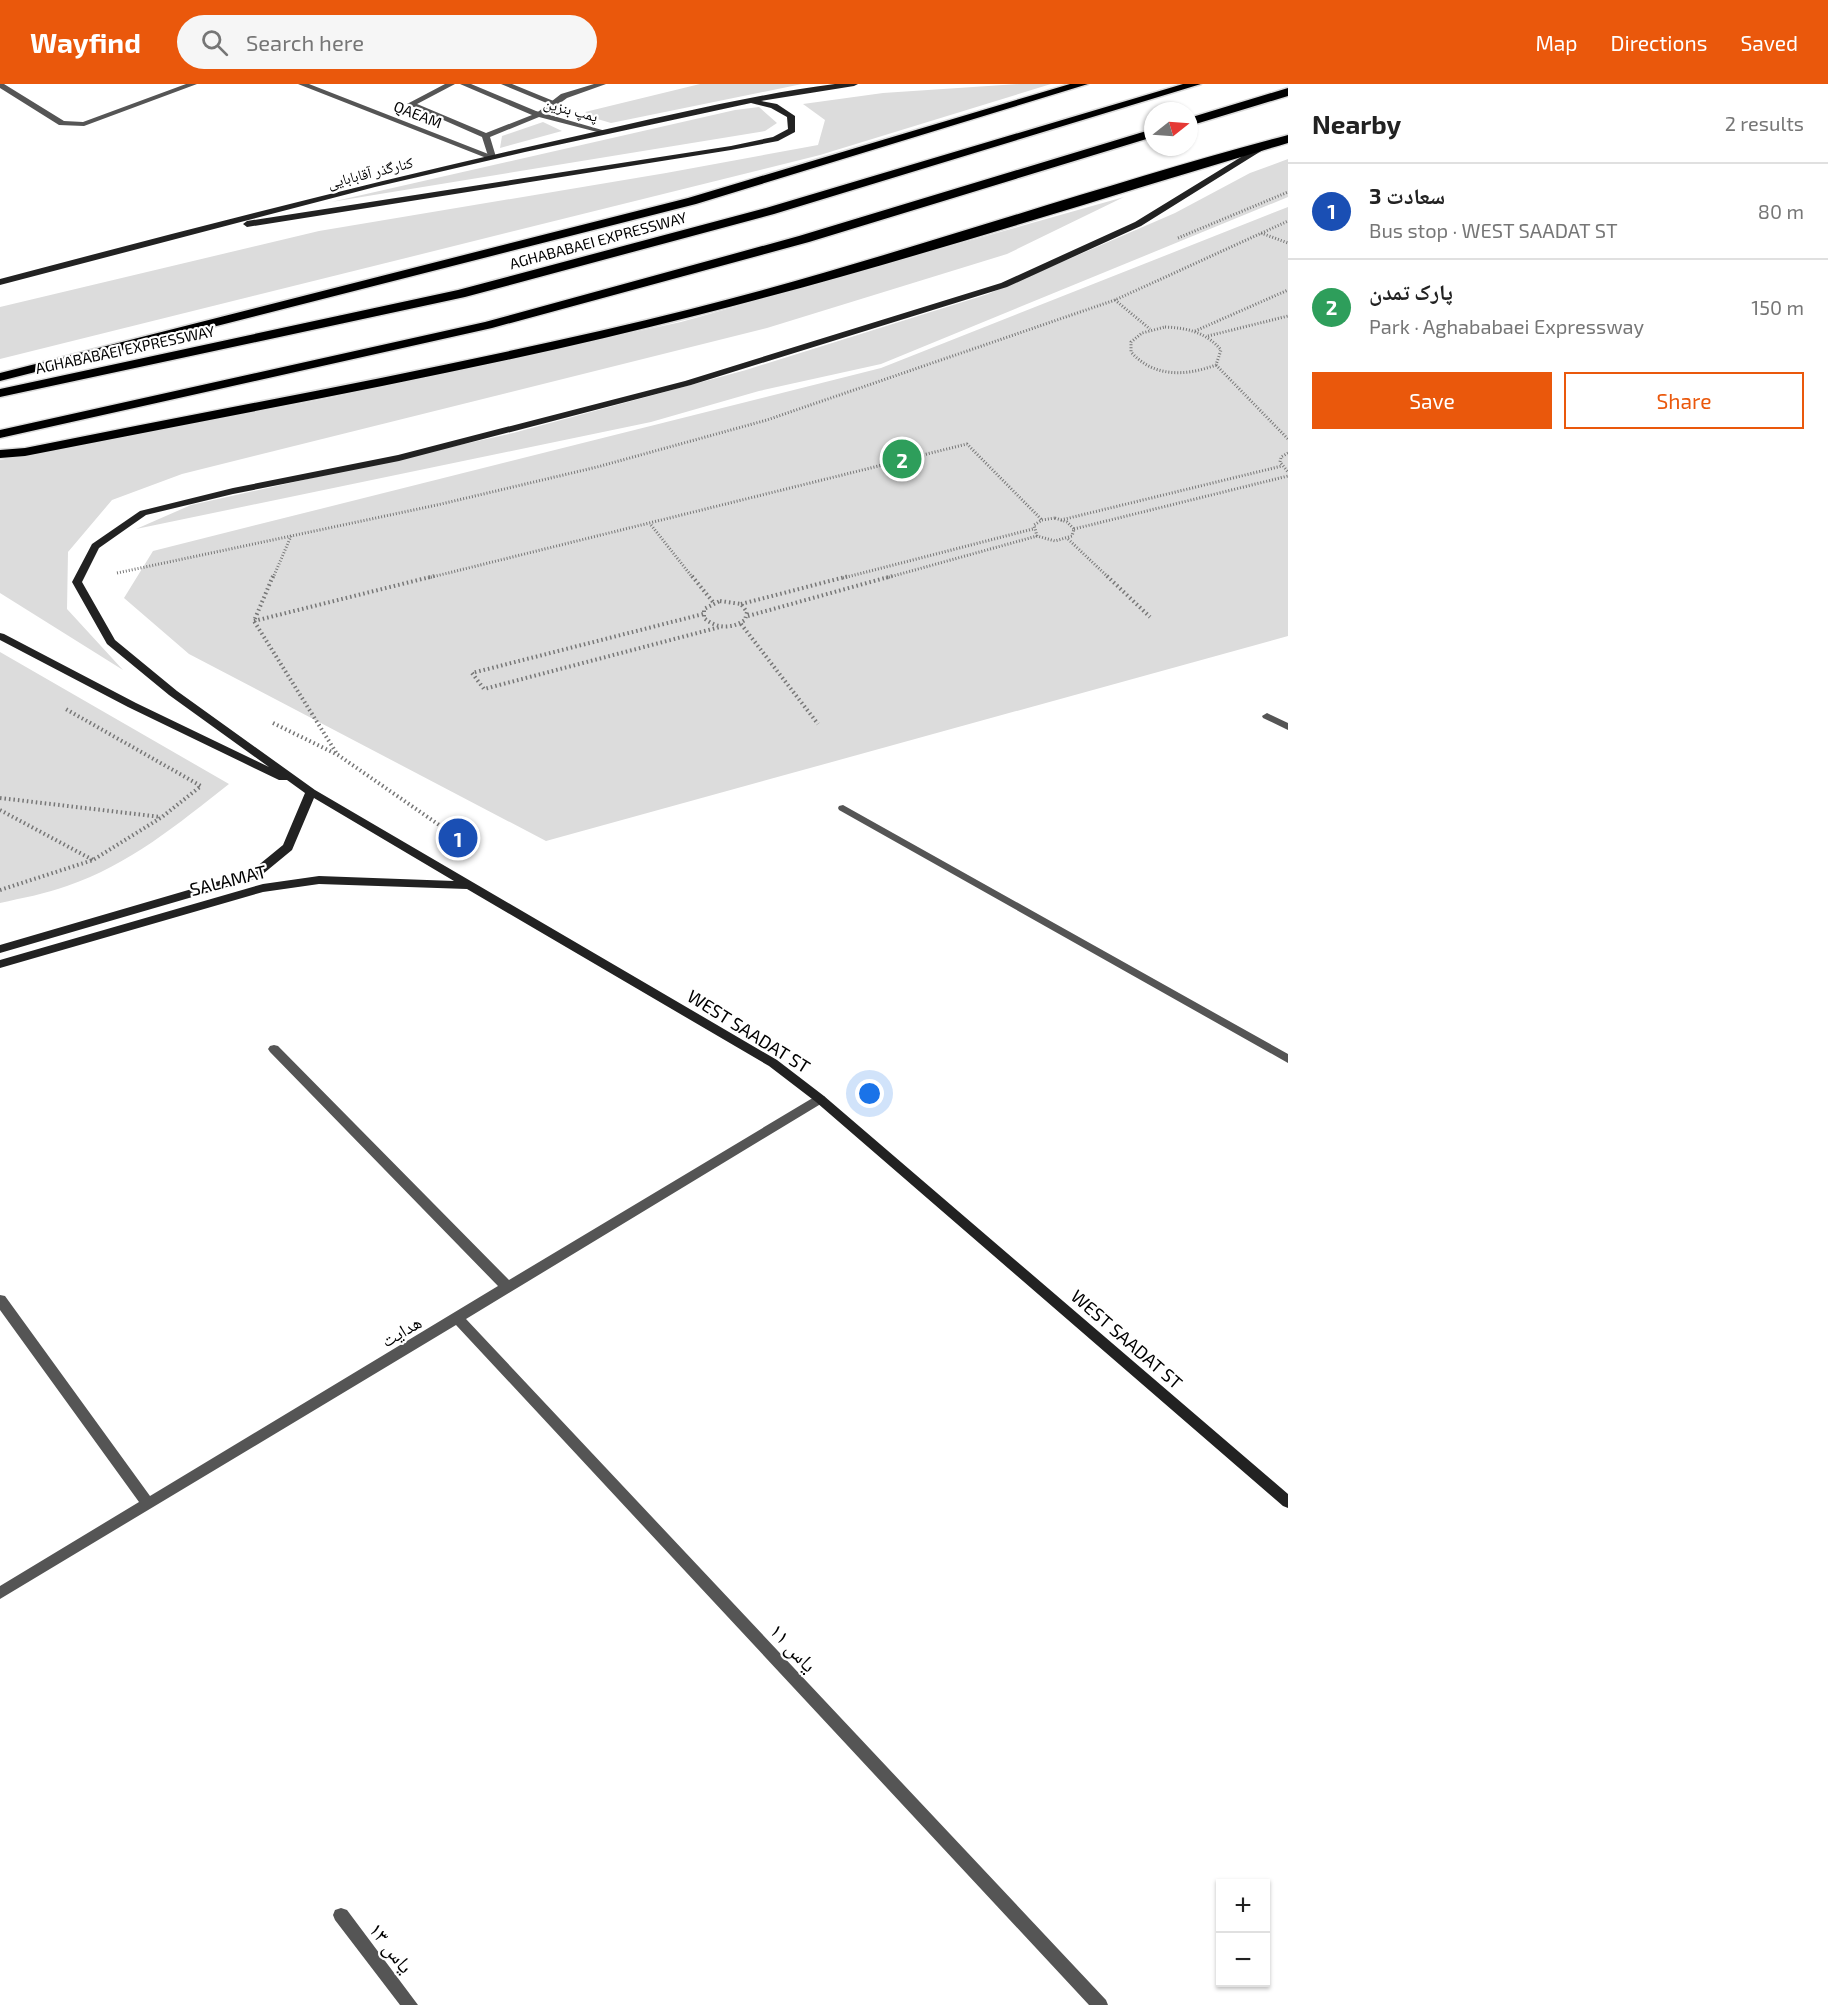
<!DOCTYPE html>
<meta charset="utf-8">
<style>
:root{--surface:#fff;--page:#f6f6f6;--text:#222;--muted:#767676;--line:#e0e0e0;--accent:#ea580c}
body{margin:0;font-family:"Exo 2","Noto Naskh Arabic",sans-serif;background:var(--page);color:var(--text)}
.controls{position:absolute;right:18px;bottom:18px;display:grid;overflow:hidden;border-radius:0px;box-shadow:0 2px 4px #0004}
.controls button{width:54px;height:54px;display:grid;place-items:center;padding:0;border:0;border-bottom:2px solid var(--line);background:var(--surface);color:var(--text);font:30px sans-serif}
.compass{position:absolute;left:1144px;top:18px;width:54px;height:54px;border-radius:50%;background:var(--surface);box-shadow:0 2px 4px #0004;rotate:73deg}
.you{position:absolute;left:870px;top:1010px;width:21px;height:21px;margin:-15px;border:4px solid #fff;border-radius:50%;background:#1a73e8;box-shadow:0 0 0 9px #1a73e833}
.badge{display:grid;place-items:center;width:39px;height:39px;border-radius:50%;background:var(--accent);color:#fff;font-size:20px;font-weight:700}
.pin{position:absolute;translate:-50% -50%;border:3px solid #fff;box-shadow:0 2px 6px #0006}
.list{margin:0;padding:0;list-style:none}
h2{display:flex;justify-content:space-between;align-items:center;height:78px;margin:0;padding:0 24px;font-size:26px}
h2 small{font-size:20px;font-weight:400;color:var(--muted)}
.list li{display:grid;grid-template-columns:39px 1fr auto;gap:18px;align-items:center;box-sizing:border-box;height:96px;padding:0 24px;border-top:2px solid var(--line)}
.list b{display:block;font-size:22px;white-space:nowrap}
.list p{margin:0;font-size:20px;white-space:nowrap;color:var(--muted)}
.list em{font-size:20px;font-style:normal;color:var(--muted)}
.actions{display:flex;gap:12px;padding:18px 24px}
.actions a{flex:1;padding:14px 0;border:2px solid var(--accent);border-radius:0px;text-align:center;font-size:21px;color:var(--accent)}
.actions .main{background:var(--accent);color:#fff}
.icon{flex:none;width:33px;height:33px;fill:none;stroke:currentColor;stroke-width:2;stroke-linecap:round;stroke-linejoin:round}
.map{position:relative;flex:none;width:1288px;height:1921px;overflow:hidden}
header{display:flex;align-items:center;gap:36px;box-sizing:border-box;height:84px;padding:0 30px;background:var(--accent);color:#fff}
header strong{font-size:28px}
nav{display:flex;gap:33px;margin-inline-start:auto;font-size:21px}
.search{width:420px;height:54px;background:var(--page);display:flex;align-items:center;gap:15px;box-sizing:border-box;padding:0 21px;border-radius:33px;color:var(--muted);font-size:22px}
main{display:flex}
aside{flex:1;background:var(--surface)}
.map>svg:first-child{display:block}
.green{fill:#dcdcdc}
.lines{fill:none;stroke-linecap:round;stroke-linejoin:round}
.highway-casing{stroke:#dbdbdb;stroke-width:3}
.path-far1{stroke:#777;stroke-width:3;stroke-dasharray:1 2;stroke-linecap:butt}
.path{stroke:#777;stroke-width:4;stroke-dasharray:1.5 3;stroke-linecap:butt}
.lane{fill:#555;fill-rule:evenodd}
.street{fill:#555;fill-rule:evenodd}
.secondary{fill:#222;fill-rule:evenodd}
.highway{fill:#000;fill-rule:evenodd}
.labels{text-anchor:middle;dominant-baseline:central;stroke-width:4.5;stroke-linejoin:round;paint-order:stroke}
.far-street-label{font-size:15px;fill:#000;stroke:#fff}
.street-label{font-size:18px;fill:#000;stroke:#fff}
.near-street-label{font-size:21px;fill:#000;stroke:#fff}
</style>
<header>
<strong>Wayfind</strong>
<div class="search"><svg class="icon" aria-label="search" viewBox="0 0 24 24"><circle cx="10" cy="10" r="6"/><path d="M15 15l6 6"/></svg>Search here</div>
<nav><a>Map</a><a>Directions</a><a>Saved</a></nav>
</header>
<main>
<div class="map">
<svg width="1288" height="1921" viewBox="0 0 1288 1921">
<rect width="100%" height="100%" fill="#fff"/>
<path class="green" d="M700,0H802L611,39L594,34L585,28Z
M1019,0H1051L820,71L0,275V223L319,147L666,89L818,61L825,36L803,20L883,9Z
M759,23L777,39L765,47L331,118L735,26Z
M543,38L562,47L500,64L502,52Z
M1288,75V113L881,280L759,307L651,338L136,445L191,421L513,349L746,286L988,210L1175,129L1250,89Z
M1124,113L1007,170L767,244L182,390L112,416L68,468L67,525L123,586L0,509V376L329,314L681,238Z
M1288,123V552L546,757L189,570L124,514L153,467L881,284Z
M0,568L229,700C178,740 129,781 67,802C45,810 22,814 0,819Z"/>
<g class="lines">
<defs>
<path id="highway" d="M1070,0H1088L696,120L0,297V289L688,114Z
M1183,0H1201L774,130L465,213L0,313V305L458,206L766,124Z
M1288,4V12L1189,42V34Z
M1153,45V53L809,158L492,244L0,354V346L485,238L799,152Z
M1288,51V59C1092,117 896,181 698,231C476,288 249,327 25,372L0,374V366L25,364C247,319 471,280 691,225C892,174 1088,104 1288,51Z"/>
</defs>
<use href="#highway" class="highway-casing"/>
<path class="path-far1" d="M1261,149L1288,159
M1178,154L1288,108
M1115,216L1150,245
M1165,243C1187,244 1206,248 1221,266L1216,281C1186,292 1154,294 1131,268V258L1142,249Z
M1195,247L1288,206
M1208,252L1288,232
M1216,281L1288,355
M1288,369L1281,373L1280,378L1288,388
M1055,434L1067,438L1074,445L1072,452L1055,457L1037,452L1034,441L1042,436Z
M1061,436L1282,382
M651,441L693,494
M1074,445L1288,392
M1068,455L1109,494
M117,489L437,421L597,383L767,336L1115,216L1288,137
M273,494L291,452
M428,494L967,360L1042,436
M843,494L1033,445
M886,494L1037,452"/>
<path class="path" d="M273,492L254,537L337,670
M692,492L713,518
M1107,492L1150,533
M720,517L741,520L747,528L745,536C731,545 717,545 704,534V525Z
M741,520L849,492
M703,530L472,589L484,605L720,543
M748,532L892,492
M254,537L434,492
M741,540L818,640
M273,639L338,671L458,754
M0,714L161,733
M0,726L93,776
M0,806L93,776L162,733L201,702L64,624"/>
<path class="lane" d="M445,0H455L417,20L486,49L532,31L460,0H471L536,27L609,48L605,50L539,33L490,53L496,73L489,75L482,53L407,20Z
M501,0H512L556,18L549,20Z"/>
<path class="street" d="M0,0H4L64,37L83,38L186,0H197L84,42L59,41L0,4Z
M298,0H309L496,73L489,75Z
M594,0H606L567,14L541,33L534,31L561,10Z
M1267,629L1288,639V646L1263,634L1262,632Z
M843,721L1288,970V979L839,726L838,724L839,722Z
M274,961L278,962L509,1196L816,1012H824L826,1015L824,1018L466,1235L1106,1916L1108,1921H1089L456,1241L0,1515V1502L139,1418L0,1226V1211L5,1212L150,1412L498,1202L270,968L268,965L270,962Z
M341,1824L347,1826L418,1921H400L335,1836L333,1831L335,1826Z"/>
<path class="secondary" d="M835,0H858L854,2L761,17L777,20L795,32V48L778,57L731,66L247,143L243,140L247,137L731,62L773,53L788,45L787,33L771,24L751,19L525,68L375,103L0,201V195C193,144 386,94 581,51C666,32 750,11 835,0Z
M1259,62L1266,64L1141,142L1007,203L691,301L399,377L233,410L146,431L99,464L82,498L115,556L177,607L315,706L777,976L824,1012L1288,1410V1424L1283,1422L816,1018L769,982L467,805L319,800L263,808L0,884V876L263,800L319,792L454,797L314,714L292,766L258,794L0,869V861L250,788L283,761L305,709L287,696H279L128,623L0,556V549L4,550L136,619L269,683L169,611L107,560L72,498L92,460L140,427L233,404L398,371L685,297L1001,199L1135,138Z"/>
<use href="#highway" class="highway"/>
</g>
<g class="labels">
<g class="far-street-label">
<text transform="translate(571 25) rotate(15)">پمپ بنزین</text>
<text transform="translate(418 30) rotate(21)">QAEAM</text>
<text transform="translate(370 88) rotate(-14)">کنارگذر آقابابایی</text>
<text transform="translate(598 156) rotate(-15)">AGHABABAEI EXPRESSWAY</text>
<text transform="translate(125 265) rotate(-12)">AGHABABAEI EXPRESSWAY</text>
</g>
<g class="street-label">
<text transform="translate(228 796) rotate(-14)">SALAMAT</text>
<text transform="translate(749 947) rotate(32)">WEST SAADAT ST</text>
<text transform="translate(401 1247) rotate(-31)">هدایت</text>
<text transform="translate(1127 1255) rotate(41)">WEST SAADAT ST</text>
</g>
<g class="near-street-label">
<text transform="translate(794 1563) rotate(47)">یاس ۱۱</text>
<text transform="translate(392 1863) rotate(52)">یاس ۱۳</text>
</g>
</g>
</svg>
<div class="controls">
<button>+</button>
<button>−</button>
</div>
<svg class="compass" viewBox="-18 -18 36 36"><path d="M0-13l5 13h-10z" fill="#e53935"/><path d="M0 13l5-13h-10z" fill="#767676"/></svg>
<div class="you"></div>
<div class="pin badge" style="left:458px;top:754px;background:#1a4fb4">1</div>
<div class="pin badge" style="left:902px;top:375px;background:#2e9e5b">2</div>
</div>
<aside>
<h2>Nearby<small>2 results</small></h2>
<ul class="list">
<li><span class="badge" style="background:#1a4fb4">1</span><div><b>سعادت 3</b><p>Bus stop · WEST SAADAT ST</p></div><em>80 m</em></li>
<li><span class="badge" style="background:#2e9e5b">2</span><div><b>پارک تمدن</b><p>Park · Aghababaei Expressway</p></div><em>150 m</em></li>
</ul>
<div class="actions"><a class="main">Save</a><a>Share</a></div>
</aside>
</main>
